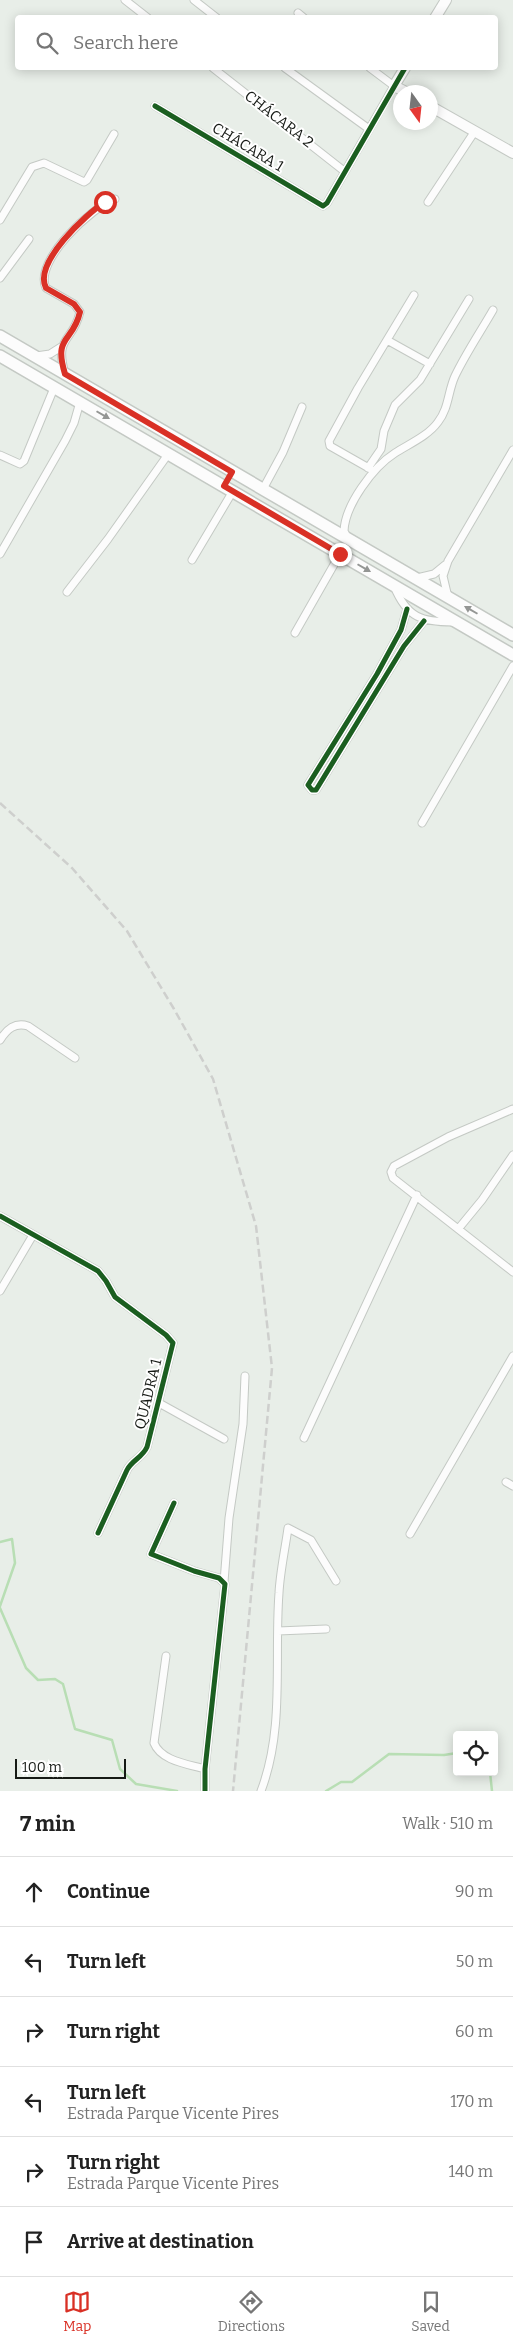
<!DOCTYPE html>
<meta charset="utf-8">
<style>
:root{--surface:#fff;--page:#f2f2f2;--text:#222;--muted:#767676;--line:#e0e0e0;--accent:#d93025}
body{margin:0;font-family:Bitter,serif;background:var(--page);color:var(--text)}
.controls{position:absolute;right:15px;bottom:15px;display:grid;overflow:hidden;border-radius:5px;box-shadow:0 2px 12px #0003}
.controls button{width:45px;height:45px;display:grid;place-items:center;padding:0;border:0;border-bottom:1px solid var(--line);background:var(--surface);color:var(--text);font:25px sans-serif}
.compass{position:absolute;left:393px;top:85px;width:45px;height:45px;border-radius:50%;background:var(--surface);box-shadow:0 2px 12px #0003;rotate:165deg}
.scale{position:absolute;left:15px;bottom:12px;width:111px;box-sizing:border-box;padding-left:5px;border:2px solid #161a15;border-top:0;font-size:14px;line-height:18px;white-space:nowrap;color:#161a15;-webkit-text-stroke:4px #fff;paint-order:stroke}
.stop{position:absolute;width:15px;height:15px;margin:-11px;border:4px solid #d93025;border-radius:50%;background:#fff}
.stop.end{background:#d93025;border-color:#fff;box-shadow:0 1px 5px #0008}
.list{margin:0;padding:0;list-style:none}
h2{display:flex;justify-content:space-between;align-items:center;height:65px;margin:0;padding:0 20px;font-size:21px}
h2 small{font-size:16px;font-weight:400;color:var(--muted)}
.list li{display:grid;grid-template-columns:32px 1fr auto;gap:15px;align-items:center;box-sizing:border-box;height:70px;padding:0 20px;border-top:1px solid var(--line)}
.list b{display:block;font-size:19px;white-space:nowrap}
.list p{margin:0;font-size:16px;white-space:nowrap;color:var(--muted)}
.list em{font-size:16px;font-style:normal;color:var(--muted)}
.icon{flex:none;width:28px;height:28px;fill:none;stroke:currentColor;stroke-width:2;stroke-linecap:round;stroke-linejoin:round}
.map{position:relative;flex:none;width:513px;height:1791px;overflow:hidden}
.search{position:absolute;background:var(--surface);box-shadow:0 2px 12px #0003;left:15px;right:15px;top:15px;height:55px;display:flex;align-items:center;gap:12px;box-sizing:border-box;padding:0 18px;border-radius:5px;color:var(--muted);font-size:19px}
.sheet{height:485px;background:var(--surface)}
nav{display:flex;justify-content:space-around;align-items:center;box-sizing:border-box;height:70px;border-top:1px solid var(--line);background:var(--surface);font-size:14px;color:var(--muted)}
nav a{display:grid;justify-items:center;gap:2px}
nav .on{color:var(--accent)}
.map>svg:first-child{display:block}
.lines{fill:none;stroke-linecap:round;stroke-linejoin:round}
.stream{stroke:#b8deb4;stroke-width:2.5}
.street-casing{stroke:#c4c9c4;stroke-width:9}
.secondary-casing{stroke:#c4c9c4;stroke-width:12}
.primary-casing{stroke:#c4c9c4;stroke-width:14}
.street{stroke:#fcfcfc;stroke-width:7}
.secondary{stroke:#fcfcfc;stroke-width:10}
.primary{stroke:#fcfcfc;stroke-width:11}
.rail{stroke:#cecfcd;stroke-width:2.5;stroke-dasharray:8 4;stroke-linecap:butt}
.cycleway-casing{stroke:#fff;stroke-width:8}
.cycleway{stroke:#1b5e20;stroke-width:5}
.oneway{fill:#949694}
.route{stroke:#d93025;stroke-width:6}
.labels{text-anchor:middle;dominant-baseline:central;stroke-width:4;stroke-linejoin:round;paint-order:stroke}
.street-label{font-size:15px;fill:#161a15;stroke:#fff}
</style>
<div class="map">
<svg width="513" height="1791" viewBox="0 0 513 1791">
<rect width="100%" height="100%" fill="#e8eee8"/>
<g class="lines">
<path class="stream" d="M0,1542L12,1539L15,1563L0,1606
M0,1608L26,1668L38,1680L55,1679L63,1684L75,1729L112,1740L120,1769L136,1784L177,1791
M490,1772L492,1791
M326,1791L341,1782H352L389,1754L444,1755L457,1753"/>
<defs>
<path id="street" d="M125,0L148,18
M194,0L217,18
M298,13L304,18
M213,68L344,171
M285,68L369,129
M155,106L323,206L327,203L394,86L370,68
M428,202L475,131
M0,220L32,167L44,163L84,182L87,180L114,134
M0,278L29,239
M387,340L430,364
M36,356L50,354L61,347
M65,374C54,335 73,343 80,312L74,304L46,288C33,261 93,206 115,199
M0,455L20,464L24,461L54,388
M368,468L381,449L384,431L395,405L420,380L469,299
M374,471L330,446L329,441L358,388L414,295
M263,489L283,452L302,407
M347,537L344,531C345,505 373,467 395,453C409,444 428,436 438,422C449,408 448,391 455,376C466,353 481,331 493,310
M0,554L65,441L74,423L80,402
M192,560L233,491
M417,578L434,574L445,565
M394,586C407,618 422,622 453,622
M67,592L108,539L169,453
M448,597L443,576L448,561L513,450
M407,609L401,630L377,674L308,785L312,790H316L404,646L424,621
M295,633L340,554
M422,823L513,666
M0,1040C7,1029 15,1022 28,1026L75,1058
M513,1109L448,1137L394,1166L391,1172L393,1178L513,1272
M0,1216L98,1271L106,1281L115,1297L166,1335L173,1343L147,1447C142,1458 132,1460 127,1470L98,1533
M459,1228L482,1200L513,1155
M0,1291L33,1235
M159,1403L224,1439
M304,1438L417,1195
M506,1482L513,1486
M174,1503L151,1554L194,1571L219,1578L225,1584L205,1769V1791
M410,1534L513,1356
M224,1582L229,1518L243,1424L245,1376
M278,1631L326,1629
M166,1656L154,1743C161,1761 188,1764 205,1769
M261,1791C285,1728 274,1659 279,1593C280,1572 285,1550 288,1528L311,1540L336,1581"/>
<path id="secondary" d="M435,18L446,0
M405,68L394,86L406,92
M430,106L513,153"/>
<path id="primary" d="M0,336L513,635
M0,356L513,655"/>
</defs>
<use href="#street" class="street-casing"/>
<use href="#secondary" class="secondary-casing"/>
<use href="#primary" class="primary-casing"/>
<use href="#street" class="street"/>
<use href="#secondary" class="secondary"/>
<use href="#primary" class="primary"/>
<path class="rail" d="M0,803L72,868L127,931L174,1009L213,1079L256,1226L272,1368L233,1791"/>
<defs>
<path id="cycleway" d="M155,106L323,206L327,203L405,68
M407,609L401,630L377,674L308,785L312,790H316L404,646L424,621
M0,1216L98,1271L106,1281L115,1297L166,1335L173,1343L147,1447C142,1458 132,1460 127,1470L98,1533
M174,1503L151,1554L194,1571L219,1578L225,1584L205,1769V1791"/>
</defs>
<use href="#cycleway" class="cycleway-casing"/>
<use href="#cycleway" class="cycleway"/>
</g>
<defs><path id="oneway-solid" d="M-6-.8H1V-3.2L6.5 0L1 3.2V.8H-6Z" transform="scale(1.25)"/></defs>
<g class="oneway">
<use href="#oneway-solid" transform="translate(103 415) rotate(30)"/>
<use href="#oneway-solid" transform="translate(364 568) rotate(30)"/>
<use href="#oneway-solid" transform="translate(471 610) rotate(-150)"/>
</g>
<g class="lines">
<path class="route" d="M105,202C86,214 33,263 46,288L74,304L80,312C73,343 53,335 65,374L232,472L224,486L340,554"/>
</g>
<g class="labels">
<g class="street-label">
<text transform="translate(279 119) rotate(38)">CHÁCARA 2</text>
<text transform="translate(248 147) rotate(31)">CHÁCARA 1</text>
<text transform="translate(148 1394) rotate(-76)">QUADRA 1</text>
</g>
</g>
</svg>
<div class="controls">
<button><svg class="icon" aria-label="locate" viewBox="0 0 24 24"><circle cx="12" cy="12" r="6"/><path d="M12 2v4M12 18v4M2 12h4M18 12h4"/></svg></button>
</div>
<svg class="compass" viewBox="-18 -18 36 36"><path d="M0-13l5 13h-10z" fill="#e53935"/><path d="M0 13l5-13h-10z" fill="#767676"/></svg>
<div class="scale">100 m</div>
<div class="stop" style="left:105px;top:202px"></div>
<div class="stop end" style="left:340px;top:554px"></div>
<div class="search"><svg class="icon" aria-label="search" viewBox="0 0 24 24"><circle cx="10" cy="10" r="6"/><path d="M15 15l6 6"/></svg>Search here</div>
</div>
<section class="sheet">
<h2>7 min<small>Walk · 510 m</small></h2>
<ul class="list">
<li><svg class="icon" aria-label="ahead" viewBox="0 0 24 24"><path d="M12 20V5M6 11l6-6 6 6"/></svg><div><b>Continue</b></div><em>90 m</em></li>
<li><svg class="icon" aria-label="left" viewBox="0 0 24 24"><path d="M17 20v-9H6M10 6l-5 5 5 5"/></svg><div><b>Turn left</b></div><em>50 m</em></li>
<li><svg class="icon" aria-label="right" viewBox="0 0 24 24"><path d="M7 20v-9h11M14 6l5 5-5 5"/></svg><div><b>Turn right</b></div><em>60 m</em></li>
<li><svg class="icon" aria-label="left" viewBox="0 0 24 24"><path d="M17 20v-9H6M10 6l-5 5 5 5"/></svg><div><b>Turn left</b><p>Estrada Parque Vicente Pires</p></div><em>170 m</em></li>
<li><svg class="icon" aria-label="right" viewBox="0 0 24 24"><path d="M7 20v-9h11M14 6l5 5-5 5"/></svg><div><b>Turn right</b><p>Estrada Parque Vicente Pires</p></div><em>140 m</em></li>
<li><svg class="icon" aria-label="arrive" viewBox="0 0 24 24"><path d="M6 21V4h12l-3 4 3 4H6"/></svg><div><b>Arrive at destination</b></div></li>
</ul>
</section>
<nav>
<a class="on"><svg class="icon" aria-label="map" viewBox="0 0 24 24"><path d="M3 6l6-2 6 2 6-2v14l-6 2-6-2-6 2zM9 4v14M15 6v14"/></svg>Map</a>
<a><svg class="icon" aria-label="directions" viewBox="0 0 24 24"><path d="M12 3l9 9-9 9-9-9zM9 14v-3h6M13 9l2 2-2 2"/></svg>Directions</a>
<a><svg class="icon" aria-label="saved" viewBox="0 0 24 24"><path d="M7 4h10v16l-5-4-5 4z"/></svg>Saved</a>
</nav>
